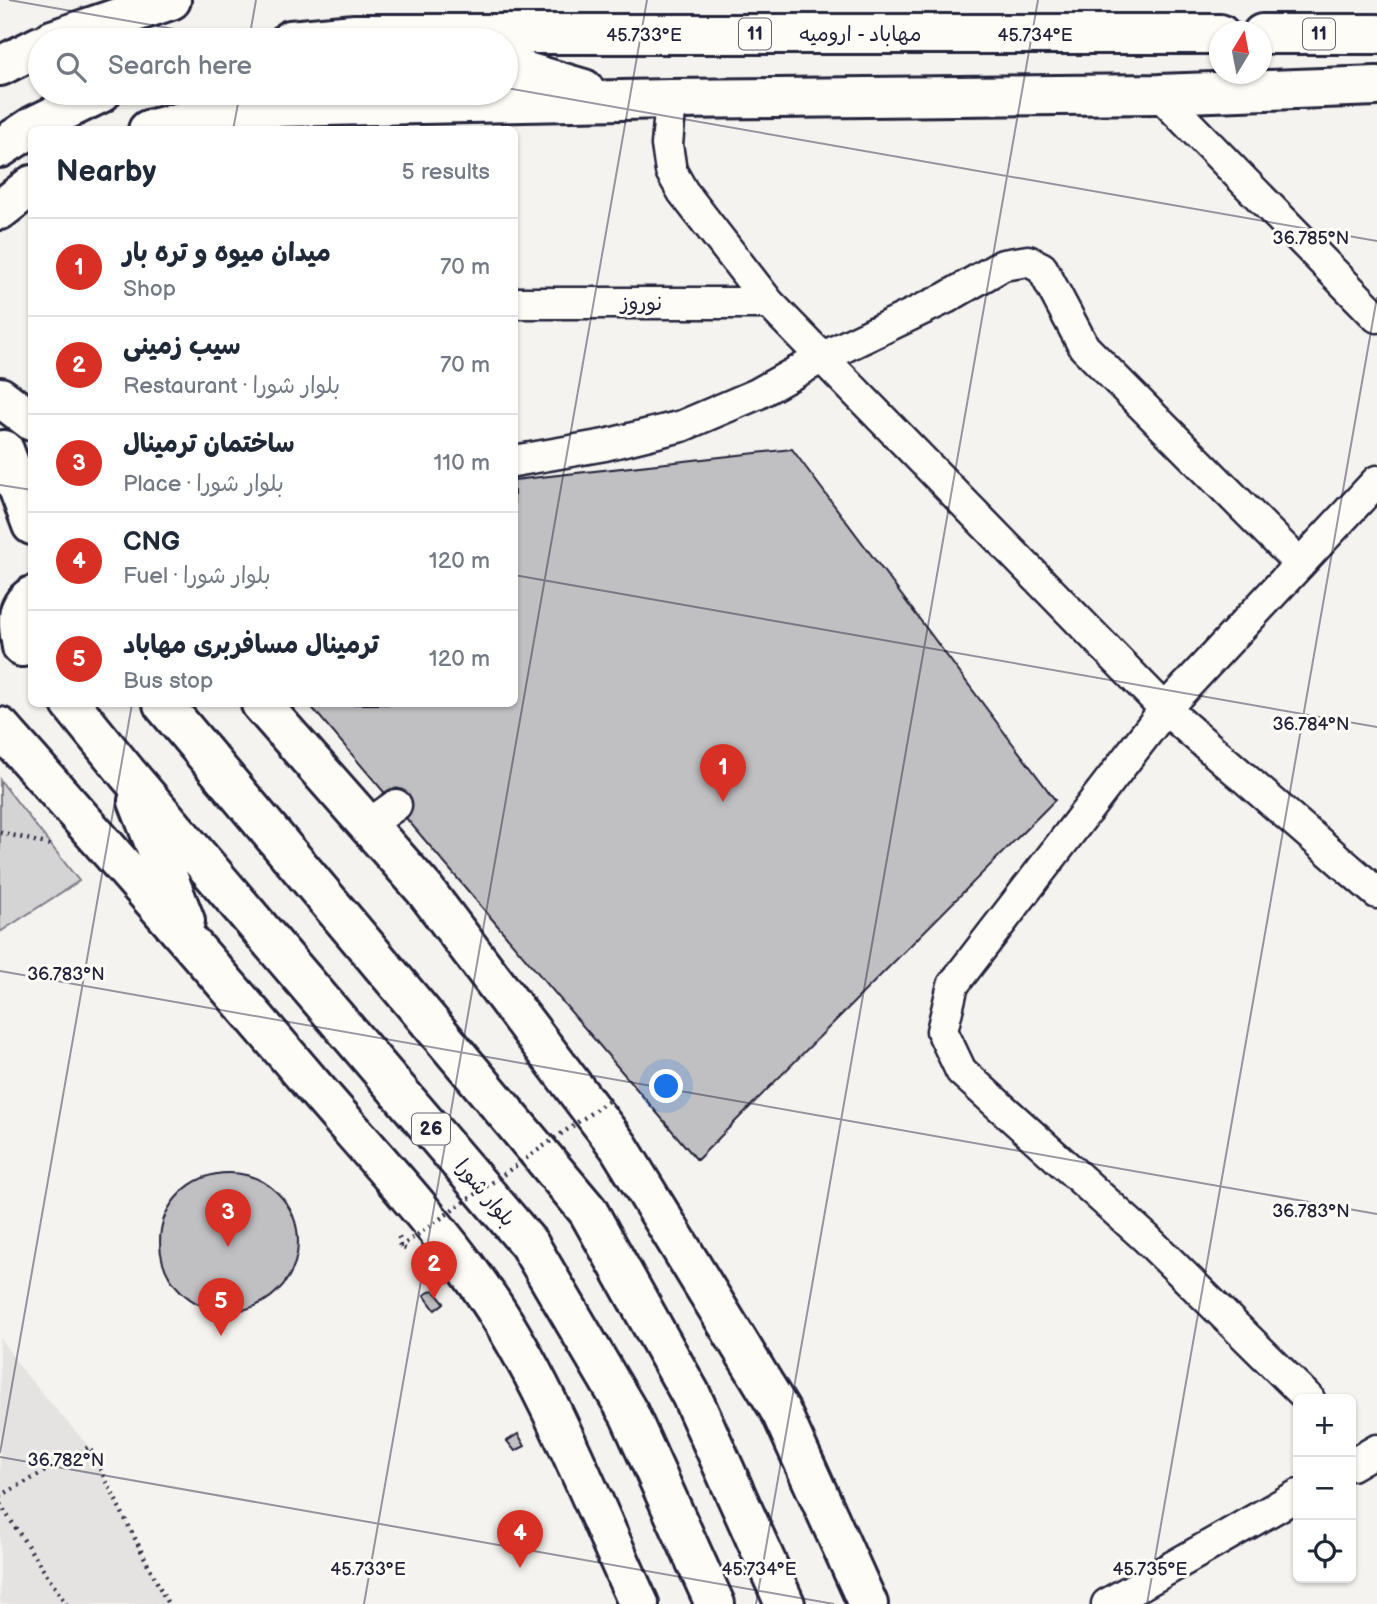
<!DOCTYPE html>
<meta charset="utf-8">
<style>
:root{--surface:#fff;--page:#f6f6f7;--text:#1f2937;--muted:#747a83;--line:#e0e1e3;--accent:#d93025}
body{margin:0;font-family:"Balsamiq Sans","Playpen Sans Arabic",sans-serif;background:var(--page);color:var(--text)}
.controls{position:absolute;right:21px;bottom:21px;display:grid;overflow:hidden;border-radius:10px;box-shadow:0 2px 5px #0004}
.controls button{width:63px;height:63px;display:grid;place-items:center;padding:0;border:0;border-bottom:2px solid var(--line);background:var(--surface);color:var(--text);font:35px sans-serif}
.compass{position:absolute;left:1209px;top:21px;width:63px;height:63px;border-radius:50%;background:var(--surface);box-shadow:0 2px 5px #0004;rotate:10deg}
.you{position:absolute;left:667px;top:1087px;width:24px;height:24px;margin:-18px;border:5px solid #fff;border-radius:50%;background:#1a73e8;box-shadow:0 0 0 10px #1a73e833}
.badge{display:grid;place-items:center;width:46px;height:46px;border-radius:50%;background:var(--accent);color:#fff;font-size:23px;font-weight:700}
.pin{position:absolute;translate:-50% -58px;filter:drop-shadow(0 2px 4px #0008)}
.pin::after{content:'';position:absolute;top:37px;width:24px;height:21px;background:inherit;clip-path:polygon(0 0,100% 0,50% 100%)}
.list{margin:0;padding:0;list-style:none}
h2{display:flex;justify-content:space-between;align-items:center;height:91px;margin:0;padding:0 28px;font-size:30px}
h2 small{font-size:23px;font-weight:400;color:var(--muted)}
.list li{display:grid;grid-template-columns:46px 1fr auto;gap:21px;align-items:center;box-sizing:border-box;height:98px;padding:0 28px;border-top:2px solid var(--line)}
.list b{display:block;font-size:26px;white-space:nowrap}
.list p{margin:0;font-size:23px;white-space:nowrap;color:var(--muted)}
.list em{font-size:23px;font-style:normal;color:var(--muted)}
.icon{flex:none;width:38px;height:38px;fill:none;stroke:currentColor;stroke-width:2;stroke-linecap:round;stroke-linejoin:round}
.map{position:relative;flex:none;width:1377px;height:1604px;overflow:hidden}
.search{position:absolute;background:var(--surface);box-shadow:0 2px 5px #0004;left:28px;top:28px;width:490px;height:77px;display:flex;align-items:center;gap:18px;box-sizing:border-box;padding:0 24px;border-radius:38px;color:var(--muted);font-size:26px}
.panel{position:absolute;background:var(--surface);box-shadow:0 2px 5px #0004;left:28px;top:126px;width:490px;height:581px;border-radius:10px}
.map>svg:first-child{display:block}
.built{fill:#e4e3e2}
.green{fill:#d5d4d5;stroke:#7c7b88;stroke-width:2}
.building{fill:#c0bfc2;stroke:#22223b;stroke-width:2}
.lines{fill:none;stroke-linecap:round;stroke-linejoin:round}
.street-casing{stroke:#22223b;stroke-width:35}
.primary-casing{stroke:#22223b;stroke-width:44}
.path{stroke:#22223b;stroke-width:4.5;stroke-dasharray:2 5;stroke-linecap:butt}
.street{stroke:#fdfcf7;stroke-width:30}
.primary{stroke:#fdfcf7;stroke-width:38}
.path-bridge{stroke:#22223b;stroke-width:4.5;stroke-dasharray:2 5;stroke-linecap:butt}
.ticks{fill:none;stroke:#22223b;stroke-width:2;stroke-opacity:0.45}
.labels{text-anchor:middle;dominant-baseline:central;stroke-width:6;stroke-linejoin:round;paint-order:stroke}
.shield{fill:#fdfcf7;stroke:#646373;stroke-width:2}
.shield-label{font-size:19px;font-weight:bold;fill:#22223b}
.street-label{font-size:21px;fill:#22223b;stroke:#fdfcf7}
.ticks-label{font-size:18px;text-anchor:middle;fill:#22223b;stroke:#fdfcf7;stroke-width:6;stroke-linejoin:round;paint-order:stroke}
</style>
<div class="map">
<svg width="1377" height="1604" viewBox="0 0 1377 1604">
<rect width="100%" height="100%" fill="#f4f3ef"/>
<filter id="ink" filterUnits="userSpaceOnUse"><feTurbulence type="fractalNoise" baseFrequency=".0143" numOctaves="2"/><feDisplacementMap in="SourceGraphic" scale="14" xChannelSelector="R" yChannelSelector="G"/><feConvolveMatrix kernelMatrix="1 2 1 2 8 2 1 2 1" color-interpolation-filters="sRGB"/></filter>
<g filter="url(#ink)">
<path class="built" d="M0,1338L22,1370L89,1447L168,1604H0Z"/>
<path class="green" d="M0,780L79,881L0,932Z"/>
<path class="building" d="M792,449L1055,800L697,1160L309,704H514V480Z
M160 1242a69 69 0 1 1 138 0a69 69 0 1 1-138 0Z
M433,1290L444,1303L435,1310L424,1295Z
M518,1434L525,1446L515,1451L507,1441Z"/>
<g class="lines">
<defs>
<path id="street" d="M1159,94L1377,317
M671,99L667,145L671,171L683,192L769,303L1165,709L1377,893
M514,303H769
M514,461L605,445L682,426L757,394L823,357L946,298L1003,265L1028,261L1042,268L1084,347L1300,564
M368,825L396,805
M1309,1399L1146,1238L961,1071L942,1031L953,985L1165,709L1377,481
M1351,1465L1377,1450
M1107,1604L1298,1495"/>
<path id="primary" d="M1262,34H1377
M52,40L171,0
M290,40L355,34H1220
M0,66L40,46
M506,66L584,89
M148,130L206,116L278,107L671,99L1159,94L1377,86
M0,148L35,125L101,93
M0,210L32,185
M0,397L32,421
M4,450L32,525
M22,647C19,628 13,609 32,596
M71,704L127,773L529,1244L629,1414L715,1604
M163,704L588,1211L691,1395L785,1604
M261,704L425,890L619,1147L781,1412L868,1604
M0,727C106,846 211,965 314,1087C370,1152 430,1216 479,1285C544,1376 592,1502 639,1604
M138,801L185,921"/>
</defs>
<use href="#street" class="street-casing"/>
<use href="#primary" class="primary-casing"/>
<path class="path" d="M0,832L50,845
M399,1237L400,1247L409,1250
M0,1496L89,1447L168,1604
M0,1504L66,1604"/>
<use href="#street" class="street"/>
<use href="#primary" class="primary"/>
<path class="path-bridge" d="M400,1247L608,1101"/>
</g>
</g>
<path class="ticks" d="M9,0L237,40M249,40L256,0M506,88L1377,241M233,130L240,93M0,485L32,490M514,575L1377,727M0,971L1377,1214M0,1453L132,704M0,1457L834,1604M364,1604L647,0M756,1604L1038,0M1147,1604L1377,297"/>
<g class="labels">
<g class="shield">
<rect x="739" y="18.5" width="32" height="31" rx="5"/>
<rect x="1303" y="18.5" width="32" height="31" rx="5"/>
<rect x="412" y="1113.5" width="38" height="31" rx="5"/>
</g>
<g class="shield-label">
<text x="755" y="34">11</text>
<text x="1319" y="34">11</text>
<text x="431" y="1129">26</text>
</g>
<g class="street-label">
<text x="860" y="34">مهاباد - ارومیه</text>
<text x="642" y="303">نوروز</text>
<text transform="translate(485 1193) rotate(50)">بلوار شورا</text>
</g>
</g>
<g class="ticks-label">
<text x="644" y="41">45.733°E</text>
<text x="1035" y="41">45.734°E</text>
<text x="1311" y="244">36.785°N</text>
<text x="1311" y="730">36.784°N</text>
<text x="66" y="980">36.783°N</text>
<text x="1311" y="1217">36.783°N</text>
<text x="66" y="1466">36.782°N</text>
<text x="368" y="1575">45.733°E</text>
<text x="759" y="1575">45.734°E</text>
<text x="1150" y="1575">45.735°E</text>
</g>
</svg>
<div class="controls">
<button>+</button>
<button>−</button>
<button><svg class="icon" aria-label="locate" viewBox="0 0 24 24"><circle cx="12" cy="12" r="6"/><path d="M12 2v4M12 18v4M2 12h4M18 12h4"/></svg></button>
</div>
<svg class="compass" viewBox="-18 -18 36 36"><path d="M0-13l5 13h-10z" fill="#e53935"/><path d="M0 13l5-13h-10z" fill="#747a83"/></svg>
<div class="you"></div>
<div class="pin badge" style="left:723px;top:802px">1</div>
<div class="pin badge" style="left:434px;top:1299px">2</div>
<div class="pin badge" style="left:228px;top:1247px">3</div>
<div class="pin badge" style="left:520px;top:1568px">4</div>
<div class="pin badge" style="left:221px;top:1336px">5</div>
<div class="search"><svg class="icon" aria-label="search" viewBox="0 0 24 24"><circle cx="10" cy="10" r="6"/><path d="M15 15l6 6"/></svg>Search here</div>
<section class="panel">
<h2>Nearby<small>5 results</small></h2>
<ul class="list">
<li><span class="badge">1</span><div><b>میدان میوه و تره بار</b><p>Shop</p></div><em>70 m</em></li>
<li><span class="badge">2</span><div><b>سیب زمینی</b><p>Restaurant · بلوار شورا</p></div><em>70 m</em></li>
<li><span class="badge">3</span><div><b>ساختمان ترمینال</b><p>Place · بلوار شورا</p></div><em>110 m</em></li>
<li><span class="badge">4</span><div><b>CNG</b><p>Fuel · بلوار شورا</p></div><em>120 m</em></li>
<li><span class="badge">5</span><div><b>ترمینال مسافربری مهاباد</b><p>Bus stop</p></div><em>120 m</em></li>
</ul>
</section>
</div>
